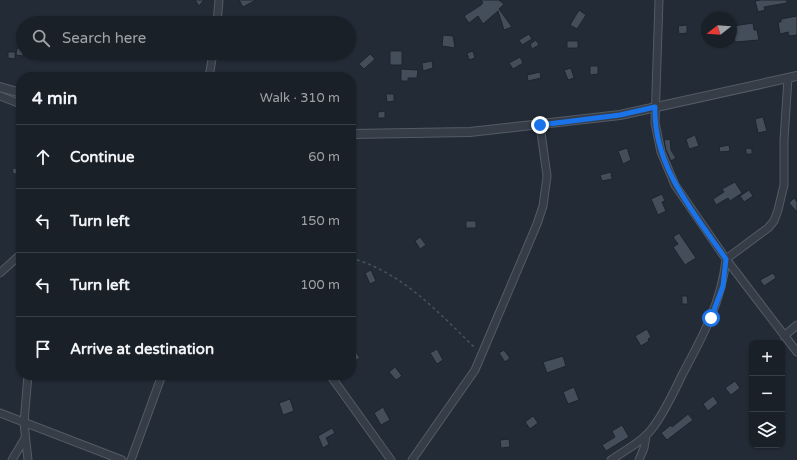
<!DOCTYPE html>
<meta charset="utf-8">
<style>
:root{--surface:#1a2028;--page:#232830;--text:#f1f3f6;--muted:#9fa3a8;--line:#383e45}
body{margin:0;font-family:"Varela Round",sans-serif;background:var(--page);color:var(--text)}
.controls{position:absolute;right:12px;bottom:12px;display:grid;overflow:hidden;border-radius:8px;box-shadow:0 1px 3px #0004}
.controls button{width:36px;height:36px;display:grid;place-items:center;padding:0;border:0;border-bottom:1px solid var(--line);background:var(--surface);color:var(--text);font:20px sans-serif}
.compass{position:absolute;left:701px;top:12px;width:36px;height:36px;border-radius:50%;background:var(--surface);box-shadow:0 1px 3px #0004;rotate:253deg}
.stop{position:absolute;width:12px;height:12px;margin:-9px;border:3px solid #1a73e8;border-radius:50%;background:#fff}
.stop.end{background:#1a73e8;border-color:#fff;box-shadow:0 1px 4px #0008}
.list{margin:0;padding:0;list-style:none}
h2{display:flex;justify-content:space-between;align-items:center;height:52px;margin:0;padding:0 16px;font-size:17px}
h2 small{font-size:13px;font-weight:400;color:var(--muted)}
.list li{display:grid;grid-template-columns:26px 1fr auto;gap:12px;align-items:center;box-sizing:border-box;height:64px;padding:0 16px;border-top:1px solid var(--line)}
.list b{display:block;font-size:15px;white-space:nowrap}
.list em{font-size:13px;font-style:normal;color:var(--muted)}
.icon{flex:none;width:22px;height:22px;fill:none;stroke:currentColor;stroke-width:2;stroke-linecap:round;stroke-linejoin:round}
.map{position:relative;flex:none;width:797px;height:460px;overflow:hidden}
.search{position:absolute;background:var(--surface);box-shadow:0 1px 3px #0004;left:16px;top:16px;width:340px;height:44px;display:flex;align-items:center;gap:10px;box-sizing:border-box;padding:0 14px;border-radius:22px;color:var(--muted);font-size:15px}
.panel{position:absolute;background:var(--surface);box-shadow:0 1px 3px #0004;left:16px;top:72px;width:340px;height:308px;border-radius:16px}
.map>svg:first-child{display:block}
.building{fill:#444e5b;stroke:#1d242e}
.lines{fill:none;stroke-linecap:round;stroke-linejoin:round}
.minor-casing{stroke:#535b65;stroke-width:9}
.tertiary-casing{stroke:#535b65;stroke-width:10}
.path{stroke:#445457;stroke-width:1.5;stroke-dasharray:3 3;stroke-linecap:butt}
.minor{stroke:#363d47;stroke-width:7}
.tertiary{stroke:#363d47;stroke-width:8}
.route{stroke:#1a73e8;stroke-width:5}
</style>
<div class="map">
<svg width="797" height="460" viewBox="0 0 797 460">
<rect width="100%" height="100%" fill="#232b36"/>
<path class="building" d="M195,0H204L199,6Z
M239,0H256L243,7Z
M481,0H499L504,4L499,9L512,27L504,30L498,11L483,24L478,16L469,23L464,16L481,5L483,3Z
M760,0H787V3L764,7L765,10L758,12L755,1Z
M579,10L586,15L577,29L570,25Z
M797,16V35L789,36L788,32L780,34L778,22H781V19Z
M753,23L754,30H757L759,40L735,42L733,26Z
M687,25V33L679,34L678,26Z
M529,34L532,39L522,45L519,40Z
M443,35L453,36L455,48L442,46Z
M536,40L539,45L532,49L530,44Z
M567,41H578V48H567Z
M17,48L23,49V56L16,55Z
M390,51H402V65H390Z
M473,51L475,58L469,60L467,53Z
M8,52H15V59L8,58Z
M370,54L375,59L364,69L359,64Z
M520,57L523,63L513,69L509,63Z
M432,61L433,68L423,71L422,63Z
M590,66H598V74L590,75Z
M571,68L574,78L568,80L564,70Z
M401,69L418,70L417,78H408V81H401Z
M540,72L541,78L528,81L527,75Z
M386,94H394V101L387,102Z
M385,111V118H378V112Z
M763,117L767,131L758,133L755,119Z
M695,135L699,146L689,149L686,139Z
M670,139L671,150L676,158L671,161L666,150L664,140Z
M729,145L730,151L720,152L719,147Z
M627,148L631,160L623,164L618,151Z
M746,148L752,149V154H746Z
M13,168L20,169L19,175L12,173Z
M611,172L612,179L602,181L600,175Z
M735,182L742,193L730,201L728,198L716,205L713,199L724,192L722,189Z
M749,190L753,196L744,202L740,196Z
M662,194L665,201L662,202L666,211L658,215L651,199Z
M794,198L797,202V212L789,203Z
M466,221H476V228H466Z
M679,233L696,258L685,265L673,247L678,244L673,237Z
M420,237L426,245L420,249L415,241Z
M371,270L376,281L370,284L365,273Z
M773,273L776,278L764,286L760,280Z
M682,296H687L688,304H682Z
M647,329L651,337L648,339L649,341L641,346L635,336Z
M437,349L443,360L437,364L430,353Z
M504,350L510,358L505,362L499,353Z
M356,352L360,358L354,361L351,354Z
M563,356L566,366L547,373L543,362Z
M395,367L402,376L396,380L389,372Z
M735,381L740,388L731,395L725,388Z
M574,387L579,400L568,404L563,392Z
M713,396L718,403L708,411L703,404Z
M290,399L294,411L283,415L279,403Z
M383,407L390,420L381,425L374,413Z
M688,414L693,420L667,440L661,433L671,425L672,427Z
M533,416L538,423L530,429L525,422Z
M622,425L629,437L606,451L602,445L615,437L612,431Z
M332,428L335,433L326,438L329,444L323,448L318,436Z
M509,439L510,447L501,448L500,440Z"/>
<g class="lines">
<defs>
<path id="minor" d="M659,0L655,123L661,152L675,185L726,259L797,352
M217,23L219,0
M209,77L213,53
M0,96L21,104
M0,273L21,254
M784,336L797,325
M28,375L24,423L28,460
M330,375L391,460
M0,413L122,460
M12,460L25,438
M131,460L162,375
M412,460L475,370L537,224L543,206L547,176L540,125
M611,460C625,450 644,441 654,426C665,411 674,392 682,375C702,338 722,301 726,259L768,228L774,221L778,210L784,185V140L788,78
M639,460L644,448L646,436"/>
<path id="tertiary" d="M0,87L21,93
M351,134L470,132L620,115L797,76"/>
</defs>
<use href="#minor" class="minor-casing"/>
<use href="#tertiary" class="tertiary-casing"/>
<path class="path" d="M351,258C402,272 439,313 476,349"/>
<use href="#minor" class="minor"/>
<use href="#tertiary" class="tertiary"/>
</g>
<g class="lines">
<path class="route" d="M540,125L620,115L655,107C653,166 694,213 726,259L723,286L711,318"/>
</g>
</svg>
<div class="controls">
<button>+</button>
<button>−</button>
<button><svg class="icon" aria-label="layers" viewBox="0 0 24 24"><path d="M12 4l9 5-9 5-9-5zM3 14l9 5 9-5"/></svg></button>
</div>
<svg class="compass" viewBox="-18 -18 36 36"><path d="M0-13l5 13h-10z" fill="#e53935"/><path d="M0 13l5-13h-10z" fill="#9fa3a8"/></svg>
<div class="stop" style="left:711px;top:318px"></div>
<div class="stop end" style="left:540px;top:125px"></div>
<div class="search"><svg class="icon" aria-label="search" viewBox="0 0 24 24"><circle cx="10" cy="10" r="6"/><path d="M15 15l6 6"/></svg>Search here</div>
<section class="panel">
<h2>4 min<small>Walk · 310 m</small></h2>
<ul class="list">
<li><svg class="icon" aria-label="ahead" viewBox="0 0 24 24"><path d="M12 20V5M6 11l6-6 6 6"/></svg><div><b>Continue</b></div><em>60 m</em></li>
<li><svg class="icon" aria-label="left" viewBox="0 0 24 24"><path d="M17 20v-9H6M10 6l-5 5 5 5"/></svg><div><b>Turn left</b></div><em>150 m</em></li>
<li><svg class="icon" aria-label="left" viewBox="0 0 24 24"><path d="M17 20v-9H6M10 6l-5 5 5 5"/></svg><div><b>Turn left</b></div><em>100 m</em></li>
<li><svg class="icon" aria-label="arrive" viewBox="0 0 24 24"><path d="M6 21V4h12l-3 4 3 4H6"/></svg><div><b>Arrive at destination</b></div></li>
</ul>
</section>
</div>
